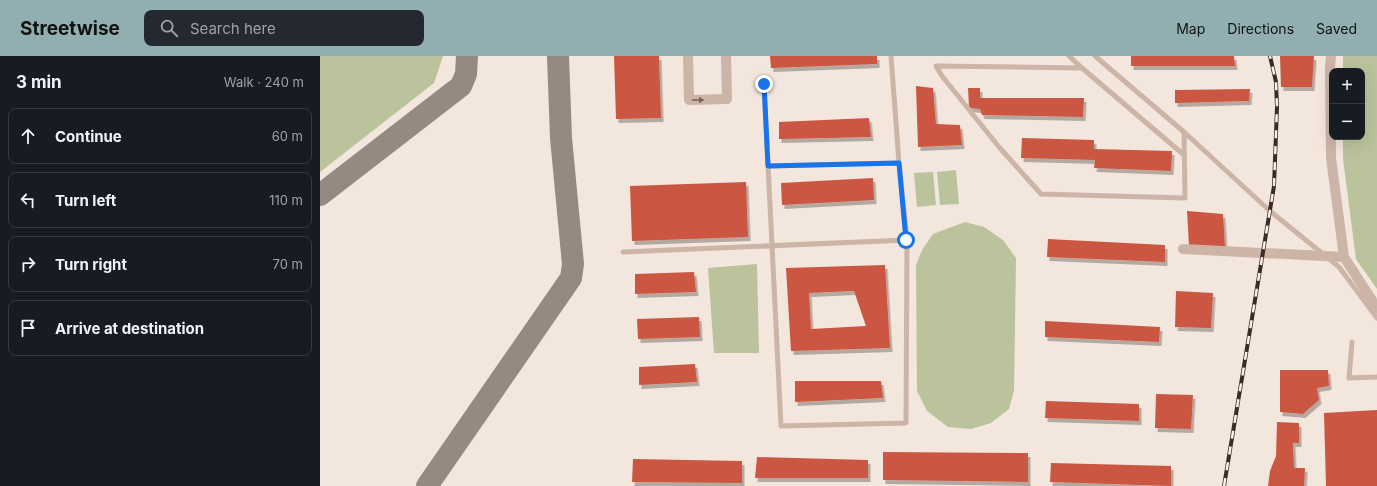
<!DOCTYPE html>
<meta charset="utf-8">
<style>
:root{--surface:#171b24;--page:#242831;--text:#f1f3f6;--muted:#9ea1a6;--line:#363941;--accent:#91afb0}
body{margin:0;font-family:Inter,sans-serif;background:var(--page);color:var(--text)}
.controls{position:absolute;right:12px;top:12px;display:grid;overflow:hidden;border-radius:8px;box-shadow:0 4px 16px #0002}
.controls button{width:36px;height:36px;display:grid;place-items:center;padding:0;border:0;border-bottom:1px solid var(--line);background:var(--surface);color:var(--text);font:20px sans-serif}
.stop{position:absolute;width:12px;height:12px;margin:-9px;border:3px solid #1a73e8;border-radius:50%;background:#fff}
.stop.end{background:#1a73e8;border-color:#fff;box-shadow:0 1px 4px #0008}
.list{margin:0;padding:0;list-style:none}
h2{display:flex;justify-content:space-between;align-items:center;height:52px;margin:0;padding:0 16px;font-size:17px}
h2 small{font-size:13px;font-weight:400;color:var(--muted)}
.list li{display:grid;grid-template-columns:26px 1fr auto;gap:12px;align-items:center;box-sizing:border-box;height:56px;margin:0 8px 8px;padding:0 8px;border:1px solid var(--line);border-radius:8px}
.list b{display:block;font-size:15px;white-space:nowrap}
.list em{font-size:13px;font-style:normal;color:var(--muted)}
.icon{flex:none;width:22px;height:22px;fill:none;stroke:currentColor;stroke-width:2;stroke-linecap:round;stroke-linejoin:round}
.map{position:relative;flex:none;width:1057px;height:430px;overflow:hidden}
header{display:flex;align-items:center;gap:24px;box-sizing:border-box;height:56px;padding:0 20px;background:var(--accent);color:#111}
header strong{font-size:19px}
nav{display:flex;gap:22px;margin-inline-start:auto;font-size:14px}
.search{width:280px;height:36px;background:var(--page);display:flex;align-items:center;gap:10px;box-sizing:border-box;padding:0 14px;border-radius:8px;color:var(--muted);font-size:15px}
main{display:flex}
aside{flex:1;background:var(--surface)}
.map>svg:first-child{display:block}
.green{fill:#bac39b}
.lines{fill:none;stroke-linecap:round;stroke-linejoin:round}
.taxiway{stroke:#968982;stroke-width:22}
.building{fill:#cb5642;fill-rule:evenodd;filter:url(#shadow)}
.lane{stroke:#ccb4a7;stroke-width:5}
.street{stroke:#ccb4a7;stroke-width:10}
.rail-casing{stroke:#382c28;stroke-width:4}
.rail{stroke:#faf1e9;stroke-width:2.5;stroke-dasharray:8;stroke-linecap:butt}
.oneway{fill:#7b6961}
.route{stroke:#1a73e8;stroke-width:5}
</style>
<header>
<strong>Streetwise</strong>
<div class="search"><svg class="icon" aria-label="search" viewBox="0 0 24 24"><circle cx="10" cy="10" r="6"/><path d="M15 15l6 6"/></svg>Search here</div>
<nav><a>Map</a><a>Directions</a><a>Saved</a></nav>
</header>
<main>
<aside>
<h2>3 min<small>Walk · 240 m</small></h2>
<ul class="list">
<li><svg class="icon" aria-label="ahead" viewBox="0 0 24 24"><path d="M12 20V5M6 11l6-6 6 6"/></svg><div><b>Continue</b></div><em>60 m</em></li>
<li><svg class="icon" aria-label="left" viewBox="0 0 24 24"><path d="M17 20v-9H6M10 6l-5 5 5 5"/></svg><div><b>Turn left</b></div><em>110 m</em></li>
<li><svg class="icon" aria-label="right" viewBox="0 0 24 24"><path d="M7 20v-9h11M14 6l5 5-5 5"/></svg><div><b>Turn right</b></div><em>70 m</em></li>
<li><svg class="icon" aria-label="arrive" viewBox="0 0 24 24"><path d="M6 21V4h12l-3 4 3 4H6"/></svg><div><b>Arrive at destination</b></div></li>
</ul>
</aside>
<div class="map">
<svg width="1057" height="430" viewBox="0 0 1057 430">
<defs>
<filter id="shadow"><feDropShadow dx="2.5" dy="4" stdDeviation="0" flood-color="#0004"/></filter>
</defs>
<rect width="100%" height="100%" fill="#f3e6dc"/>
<path class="green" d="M0,0H123L114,27L0,116Z
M1023,0H1057V233L1036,203L1023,103V81H1042V15H1023Z
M636,114L639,148L620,149L617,116Z
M613,116L616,149L597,151L594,117Z
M645,166L664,171L683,184L696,202L694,335L689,353L671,367L651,373L628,371L607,355L597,335L596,209L602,194L613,178Z
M437,208L439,297H394L388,212Z"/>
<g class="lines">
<path class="taxiway" d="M0,139L141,30L146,18L147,0
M107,430L251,222L253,208L241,82L238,0"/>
</g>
<path class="building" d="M294,0H339L341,62L296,63Z
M450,0H557V8L451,12Z
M811,0H914L915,10H811Z
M960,0H994L992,31H961Z
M596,30L613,32L616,68L640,69L642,89L598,91Z
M648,32H660V42H764L763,61L662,59L660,53L649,52Z
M930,33L929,45L855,47V34Z
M549,62L551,81L459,83V66Z
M702,82L774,84V93L852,95L851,115L774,112L775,104L701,102Z
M553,122L554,144L462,149L461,127Z
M426,126L428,181L312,185L310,130Z
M867,155L903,158L905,191L869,190Z
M728,183L845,189V206L727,201Z
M565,209L570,292L471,295L466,212ZM534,235L546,270L491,273L489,237Z
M374,216L376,236L315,238V218Z
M856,235L893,237L891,272L855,271Z
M379,261L380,281L318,283L317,263Z
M725,265L840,271L839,286L725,281Z
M375,308L377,326L319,329V311Z
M960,314H1008L1009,330L997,332L999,344L983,358L960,356Z
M475,325H561L563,342L475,346Z
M836,338L873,339L871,373L835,372Z
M726,345L819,348V365L725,362Z
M1057,354V430H1006L1004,357Z
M957,366L979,367V387H973L974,412H985L984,430H948L950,415L956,400Z
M563,396L708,397V426L563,424Z
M437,401L548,404V422H435Z
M313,403L422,405V427L312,426Z
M731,407L851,410V430L730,426Z"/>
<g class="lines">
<path class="lane" d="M749,0L762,12L616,10L622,20L679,91L721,138L865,142L864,76
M775,0L864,76L950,155L1019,211L1057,262
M762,12L864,99
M444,28L461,370L586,367L587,184L579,107L571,0
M448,110L579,107
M303,196L587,184
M1032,286L1029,322L1057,321"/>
<path class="street" d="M368,0L369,44L407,43L406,0
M1011,0L1010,11L1011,102L1024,201L1057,252
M863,193L1024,201"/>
<defs>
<path id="rail" d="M904,430L954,130L957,51L956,26L950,0"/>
</defs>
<use href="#rail" class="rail-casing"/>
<use href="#rail" class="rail"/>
</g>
<defs><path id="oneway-solid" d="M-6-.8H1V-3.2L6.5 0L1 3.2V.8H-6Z"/></defs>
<use class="oneway" href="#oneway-solid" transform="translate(378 44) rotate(-1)"/>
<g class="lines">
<path class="route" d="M444,28L448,110L579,107L586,184"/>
</g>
</svg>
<div class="controls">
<button>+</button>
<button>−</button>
</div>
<div class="stop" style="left:586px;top:184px"></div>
<div class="stop end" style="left:444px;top:28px"></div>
</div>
</main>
